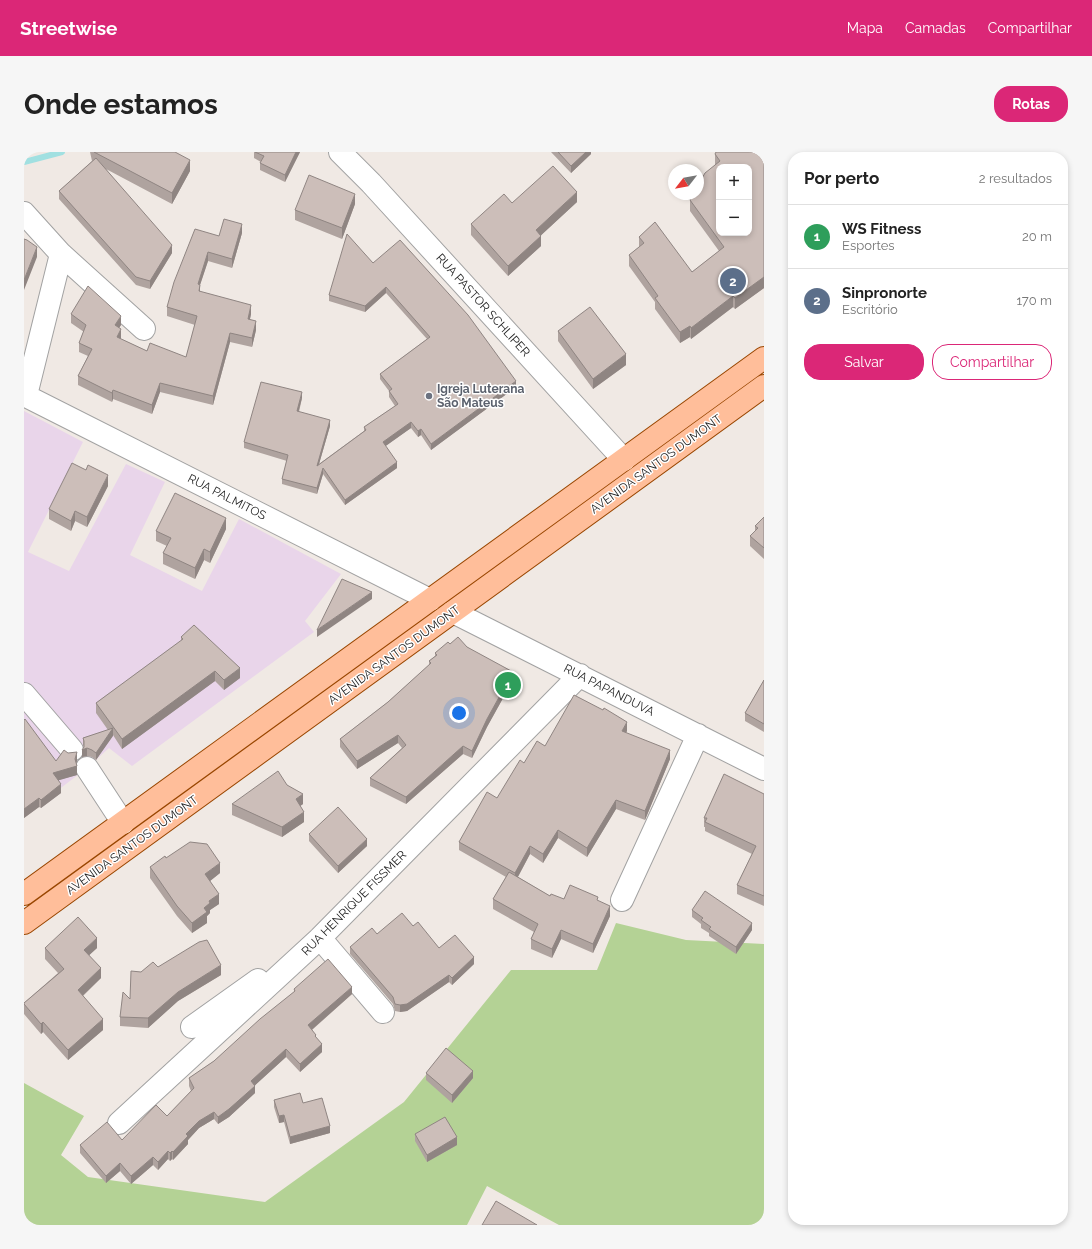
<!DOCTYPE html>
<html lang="pt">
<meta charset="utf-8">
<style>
:root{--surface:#fff;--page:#f6f6f6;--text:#222;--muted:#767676;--line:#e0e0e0;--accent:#db2777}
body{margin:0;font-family:Raleway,sans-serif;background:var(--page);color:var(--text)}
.controls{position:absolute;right:12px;top:12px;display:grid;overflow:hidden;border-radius:8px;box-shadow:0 2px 6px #0003}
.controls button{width:36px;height:36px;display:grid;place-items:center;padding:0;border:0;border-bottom:1px solid var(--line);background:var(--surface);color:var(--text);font:20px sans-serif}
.compass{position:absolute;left:644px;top:12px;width:36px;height:36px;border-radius:50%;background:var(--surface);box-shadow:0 2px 6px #0003;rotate:239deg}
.you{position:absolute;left:435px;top:561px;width:14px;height:14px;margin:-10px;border:3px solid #fff;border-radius:50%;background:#1a73e8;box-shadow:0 0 0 6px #1a73e833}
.badge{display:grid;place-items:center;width:26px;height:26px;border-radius:50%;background:var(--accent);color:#fff;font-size:13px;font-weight:700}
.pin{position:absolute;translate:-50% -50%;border:2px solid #fff;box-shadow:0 1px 4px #0006}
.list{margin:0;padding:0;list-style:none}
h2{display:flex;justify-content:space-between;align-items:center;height:52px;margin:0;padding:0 16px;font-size:17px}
h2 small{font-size:13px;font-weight:400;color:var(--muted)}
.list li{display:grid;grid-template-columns:26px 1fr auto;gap:12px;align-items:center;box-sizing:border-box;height:64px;padding:0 16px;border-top:1px solid var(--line)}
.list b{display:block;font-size:15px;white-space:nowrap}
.list p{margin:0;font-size:13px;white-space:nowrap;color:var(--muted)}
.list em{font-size:13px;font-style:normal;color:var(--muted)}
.actions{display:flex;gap:8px;padding:12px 16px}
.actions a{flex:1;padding:9px 0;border:1px solid var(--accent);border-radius:16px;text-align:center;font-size:14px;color:var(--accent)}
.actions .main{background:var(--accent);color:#fff}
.map{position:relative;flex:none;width:740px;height:1073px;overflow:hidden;border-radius:16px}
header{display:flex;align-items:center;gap:24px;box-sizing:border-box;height:56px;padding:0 20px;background:var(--accent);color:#fff}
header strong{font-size:19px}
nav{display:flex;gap:22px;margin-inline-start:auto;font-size:14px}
.intro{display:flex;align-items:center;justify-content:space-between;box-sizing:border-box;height:96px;padding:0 24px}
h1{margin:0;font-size:28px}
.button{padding:10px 18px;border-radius:16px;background:var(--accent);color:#fff;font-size:14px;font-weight:700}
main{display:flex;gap:24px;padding:0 24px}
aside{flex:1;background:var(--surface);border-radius:16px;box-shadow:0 2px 6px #0003}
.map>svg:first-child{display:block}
.industrial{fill:#e9d5ea}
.forest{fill:#b4d295}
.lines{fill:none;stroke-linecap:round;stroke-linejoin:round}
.stream{stroke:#a1e0e1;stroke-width:6}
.minor-casing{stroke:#a2a2a2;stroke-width:24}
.major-casing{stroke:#994600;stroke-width:24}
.minor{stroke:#fff;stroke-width:22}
.major{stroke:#ffbe9a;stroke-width:22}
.wall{fill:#afa39f}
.shaded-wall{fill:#8f8582}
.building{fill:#ccbeb9;stroke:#8f8582;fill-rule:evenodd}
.worship-dot{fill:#6b7280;stroke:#fff;stroke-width:1.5}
.labels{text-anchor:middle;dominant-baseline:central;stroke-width:3;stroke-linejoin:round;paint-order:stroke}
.street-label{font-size:12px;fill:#1e1e1e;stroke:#fff}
.worship-label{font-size:12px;font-weight:bold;fill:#5b616d;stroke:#fff;text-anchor:start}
</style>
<header>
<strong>Streetwise</strong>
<nav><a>Mapa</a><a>Camadas</a><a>Compartilhar</a></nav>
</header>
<div class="intro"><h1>Onde estamos</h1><a class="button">Rotas</a></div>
<main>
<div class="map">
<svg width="740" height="1073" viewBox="0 0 740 1073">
<rect width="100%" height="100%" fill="#f0e9e4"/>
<path class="industrial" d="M0,259L59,290L4,400L45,419L102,312L141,330L106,403L178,439L215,367L317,422L281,469L290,480L108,614L85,596L63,616L0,664Z"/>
<path class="forest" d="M592,771L662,788L740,792V1073H535L463,1034L443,1073H0V931L60,964L37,1003L64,1025L241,1050L380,950L487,818H573Z"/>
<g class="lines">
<path class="stream" d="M0,10L38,0"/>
<defs>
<path id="minor" d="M316,0L347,31L600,308
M0,61L37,102L2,243
M37,102L120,177
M0,243L406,448
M429,460L740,617
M0,542L48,598
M63,616L99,671
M598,748L674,583
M296,786L359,860
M168,875L234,828
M95,971L296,786L556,523"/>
<path id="major" d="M0,742L740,206
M0,771L740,234"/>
</defs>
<use href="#minor" class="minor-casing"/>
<use href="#major" class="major-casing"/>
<use href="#minor" class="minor"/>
<use href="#major" class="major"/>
</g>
<path class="wall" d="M66,0H151L166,19L148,52L82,17L148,101L126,137L112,133L35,47V39L68,9Z
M230,0H276L261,30L236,18V11L237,10L230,6Z
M527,0H567V2L547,21Z
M740,0V137V136L711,157L709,155L667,187L666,185L656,191L631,157V150L605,114V103L615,95V85L668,120L695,99L666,59V48L691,13V2Z
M553,50L517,83V94L484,124L447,83V72L488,51Z
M331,52L318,87L271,68V58Z
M218,81L208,116L184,109L176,133V140L227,162L226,167L232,178L228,195L206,190L189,253L136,240L128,262L89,247L88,250L54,233V224L64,204L55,200V191L60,180L47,171V162L97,173L95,176L97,186V187L123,199L162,205L171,173L143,164V155L195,84Z
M349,111L492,235L407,298L397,283L394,285L387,276L361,294L373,316L321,353L299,322L293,342L258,332V327L263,309L220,296V290L278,246L275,260L306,274L295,312L340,279V275L371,254L365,245V239L356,227V222L403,187L362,141L341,160L305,149V143Z
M534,179L602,213L569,237L534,189Z
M62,318L84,334L63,375L51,369L47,379L25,367V357Z
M740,365V407L726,394V384L731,379V374Z
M202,377L186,411L180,408L171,427L139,412V401L143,394L132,389V379Z
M157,485L216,526L200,538L191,529L98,597L89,583L72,608L68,605L63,604L58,605L60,595L59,593V586L84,578L72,561V551L157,489Z
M426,492L443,495L489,528L463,575L448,606L439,602L382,652L346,634V626L378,596L374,591L333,617L316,595V587L364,550L405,513V509L411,504V501Z
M740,528V580L721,569V561Z
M0,568L32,609H53L52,612L53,623L34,628L37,641L17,656L15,655L0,666Z
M603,579L602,581L646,607L621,668L592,657L563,705L534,686L519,711L506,702L494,725L526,744L540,747L574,749L586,764L569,801L537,787L528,806L507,797V787L510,780L469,757V747L482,725L435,698V690L473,646L500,611Z
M263,633L279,652L276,654L280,670L258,685L208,663V652Z
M740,642V754L713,742V733L728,702L681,679V675H680V666Z
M285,682L343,694L314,721L285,689Z
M142,706L196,721L186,729L195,752L186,758V761L183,764V771L168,781L153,764L126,726V715Z
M668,758L728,778L712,802L685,784V781L677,776V772L668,765Z
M389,774L415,796L450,812L428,833L425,830L383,859L376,860L371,859L369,852L326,802V795L353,782Z
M21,796H73L65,803L77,826L59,844L79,878L44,908L19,880L17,882L0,862V851L34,821L21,807Z
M134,815L197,823L154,849L124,876L96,874V865L106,847L117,820Z
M270,837L328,842L288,878L292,886L298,900L276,920L262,905L231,933V941L205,965L194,972L190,967L175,976L164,988V992L149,1008L148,1007L146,1009L144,1007L134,1018L129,1013L107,1032L96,1019L82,1031L56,1001V993L98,988L143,964L167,939L165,934V926L190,909L270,840Z
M402,921L449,926L428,951L402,928Z
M250,948L279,951L306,981L266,992L260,970L255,971L250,955Z
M391,982L433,993L403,1010L391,989Z"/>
<path class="shaded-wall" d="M272,0H276L261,30V23Z
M562,0H567V2L547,21V14Z
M166,8V19L148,52V41Z
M553,40V50L512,88V78Z
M331,42V52L318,87V76Z
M218,72V81L208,116V107Z
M517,84V94L484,124V114Z
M148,93V101L126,137V129Z
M13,95V105L0,138V128Z
M184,100V109L176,133V142L175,148L174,132Z
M740,125V136L711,157V146Z
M362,135V141L341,160V154Z
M709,144V155L667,187V176Z
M227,153V162L224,176V167Z
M97,164V173L91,182V173Z
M232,169V178L228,195V186Z
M666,174V185L656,191V180Z
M97,177V186L93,194V185Z
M206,181V190L189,253V244Z
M602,202V213L569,237V227Z
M492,229V235L407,298V292Z
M136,231V240L128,262V253Z
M89,238V247L88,250V241Z
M278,240V246L273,265V259Z
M306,268V274L293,319V314Z
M387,270V276L359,296V290Z
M397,277V283L394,285V279Z
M373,310V316L321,353V348Z
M299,316V322L293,342V336Z
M84,323V334L63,375V365Z
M51,359V369L47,379V369Z
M202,366V377L186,411V400Z
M180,397V408L171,427V416Z
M348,440V447L293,485V478Z
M216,516V526L200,538V528Z
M191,519V529L98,597V587Z
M489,520V528L463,575L448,606V599L463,567Z
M603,570V579L598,587V579Z
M89,576V584L72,608V601Z
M374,583V591L333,617V609Z
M439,594V602L382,652V645Z
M63,596V604L58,605V598Z
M646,598V607L621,668V659Z
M53,600V609L51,614H53V623L29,630V621L51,607Z
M37,632V641L17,656V648Z
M279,642V652L272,657V647Z
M15,646V655L0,666V657Z
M592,648V657L563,705V696Z
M280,660V670L258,685V675Z
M534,678V686L519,711V702Z
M343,687V694L314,721V714Z
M506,694V702L491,730V721Z
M196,711V721L181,733V722Z
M195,742V752L186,758V761L183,764V771L168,781V771L185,749Z
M586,754V764L569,801V792Z
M728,771V778L712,802V795Z
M537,778V787L528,806V797Z
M73,786V796L60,808V798Z
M450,805V812L428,833V826Z
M197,813V823L154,849L124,876V866L154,840Z
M77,816V826L54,848V838Z
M425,823V830L383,859L376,860V853Z
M328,835V842L284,881V873Z
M79,867V878L44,908V898Z
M19,870V880L17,882V872Z
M298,892V900L276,920V912Z
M262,897V905L227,937V929Z
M449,919V926L428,951V943Z
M231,934V941L205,965L194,972V965Z
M190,960V967L175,976L164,988V992L149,1008V1000L162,982L175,969Z
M260,963V970L255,971V964Z
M306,974V981L266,992V985Z
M433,985V993L403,1010V1003Z
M144,999V1007L134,1018V1010Z
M148,999V1007L146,1009V1001Z
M129,1005V1013L107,1032V1024Z
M96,1011V1019L82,1031V1024Z"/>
<path class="building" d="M70,0H151L166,8L148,41Z
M231,0H272L261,23L236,11L240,4Z
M534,0H562L547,14Z
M692,0H740V126V125L711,146L709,144L667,176L666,174L656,180L631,146L634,144L605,103L620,91L615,85L631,70L668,120L700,95L666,48L669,42H674V33L681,21L696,9L691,2ZM695,15H725V81H695Z
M72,6L148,93L126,129L112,125L35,39Z
M529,14L553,40L512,78L517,84L484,114L447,72L480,42L488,51Z
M285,23L331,42L318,76L271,58Z
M200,67L218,72L208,107L184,100L174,132L176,133L175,139L227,153L224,167L232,169L228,186L206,181L189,244L136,231L128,253L89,238L88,241L54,224L68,197L55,191L62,173L47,162L64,134L97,164L91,173L97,177L93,185L123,199L126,191L162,205L173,164L143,155L150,130L171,77L195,84Z
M323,82L349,111L376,88L444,163L492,229L407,292L397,277L394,279L387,270L359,290L373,310L321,348L299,316L293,336L258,327L264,303L220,290L237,230L278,240L273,259L306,268L293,314L342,278L340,275L374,252L365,239L368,237L356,222L406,185L362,135L341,154L305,143Z
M0,87L3,88L13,95L0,128Z
M566,155L602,202L569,227L534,179Z
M48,311L62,318L64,313L84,323L63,365L51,359L47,369L25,357Z
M151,341L202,366L186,400L180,397L171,416L139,401L147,386L132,379Z
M740,365V396L726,384L734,376L731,374Z
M318,427L348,440L293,478Z
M170,473L216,516L200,528L191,519L98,587L72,551L159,487L157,485Z
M434,485L443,495L489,520L463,567L448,599L439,594L382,645L346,626L382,593L374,583L333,609L316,587L364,550L407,511L405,509L413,503L411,501L424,490L426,492Z
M740,528V572L721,561Z
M550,543L579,558L580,556L603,570L598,579L646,598L621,659L592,648L563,696L534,678L519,702L506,694L491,721L435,690L463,640L473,646L496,608L500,611L513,589L521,594Z
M1,567L32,609L40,598L44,601L53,600L51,607L53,614L29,621L37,632L17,648L15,646L0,657V568Z
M89,576L72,601L68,598L63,596L58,598L60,595V589L59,586Z
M254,619L263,633L279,642L272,647L280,660L258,675L208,652Z
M700,622L740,642V744L713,733L732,694L681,670L683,666H680Z
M314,655L343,687L314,714L285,682Z
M166,690L183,692L196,711L181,722L195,742L185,749L186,751L180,756L183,760L168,771L153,754L126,715L141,704L142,706Z
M485,720L526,744L527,742L540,747L546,733L574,745L573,748L586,754L569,792L537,778L528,797L507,787L514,772L469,747Z
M681,739L728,771L712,795L685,777L687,775L677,768L679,766L668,758Z
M378,761L389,774L394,770L415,796L431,783L450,805L428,826L425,823L383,852L376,853L371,852L369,845L326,795L348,776L353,782Z
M54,765L73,786L60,798L77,816L54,838L79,867L44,898L19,870L17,872L0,852V851L40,817L21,796Z
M183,788L197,813L154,840L124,866L96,865L99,840L106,847L107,819L117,820L129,810L134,815L175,790Z
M304,807L328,835L284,873L292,883L291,884L298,892L276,912L262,897L227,929L231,934L205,957L194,965L190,960L175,969L162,982L164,984L149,1000L148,999L146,1001L144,999L134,1010L129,1005L107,1024L96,1011L82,1024L56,993L83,970L98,988L132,953L143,964L170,936L165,926L190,909L236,867L271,839L270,837Z
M422,896L449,919L428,943L402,921Z
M276,941L279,951L298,946L306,974L266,985L260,963L255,964L250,948Z
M421,965L433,985L403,1003L391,982Z
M472,1049L513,1073H458Z"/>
<circle class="worship-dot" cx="405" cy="244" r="4"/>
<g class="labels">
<g class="street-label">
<text transform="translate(459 153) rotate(48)">RUA PASTOR SCHLIPER</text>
<text transform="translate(632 312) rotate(-36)">AVENIDA SANTOS DUMONT</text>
<text transform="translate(203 345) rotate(27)">RUA PALMITOS</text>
<text transform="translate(370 503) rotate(-36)">AVENIDA SANTOS DUMONT</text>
<text transform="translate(585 538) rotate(27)">RUA PAPANDUVA</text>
<text transform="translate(108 693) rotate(-36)">AVENIDA SANTOS DUMONT</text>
<text transform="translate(330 751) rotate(-45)">RUA HENRIQUE FISSMER</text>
</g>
<g class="worship-label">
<text x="413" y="237">Igreja Luterana<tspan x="413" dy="14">São Mateus</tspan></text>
</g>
</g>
</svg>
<div class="controls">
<button>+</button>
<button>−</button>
</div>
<svg class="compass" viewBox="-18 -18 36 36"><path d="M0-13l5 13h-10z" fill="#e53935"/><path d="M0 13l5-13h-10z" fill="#767676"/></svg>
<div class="you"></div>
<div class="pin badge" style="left:484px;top:533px;background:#2e9e5b">1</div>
<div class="pin badge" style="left:709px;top:129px;background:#5c6f8a">2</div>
</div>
<aside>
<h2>Por perto<small>2 resultados</small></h2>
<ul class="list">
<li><span class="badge" style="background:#2e9e5b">1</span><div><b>WS Fitness</b><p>Esportes</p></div><em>20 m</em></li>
<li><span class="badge" style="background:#5c6f8a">2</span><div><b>Sinpronorte</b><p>Escritório</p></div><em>170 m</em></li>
</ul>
<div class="actions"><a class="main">Salvar</a><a>Compartilhar</a></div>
</aside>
</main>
